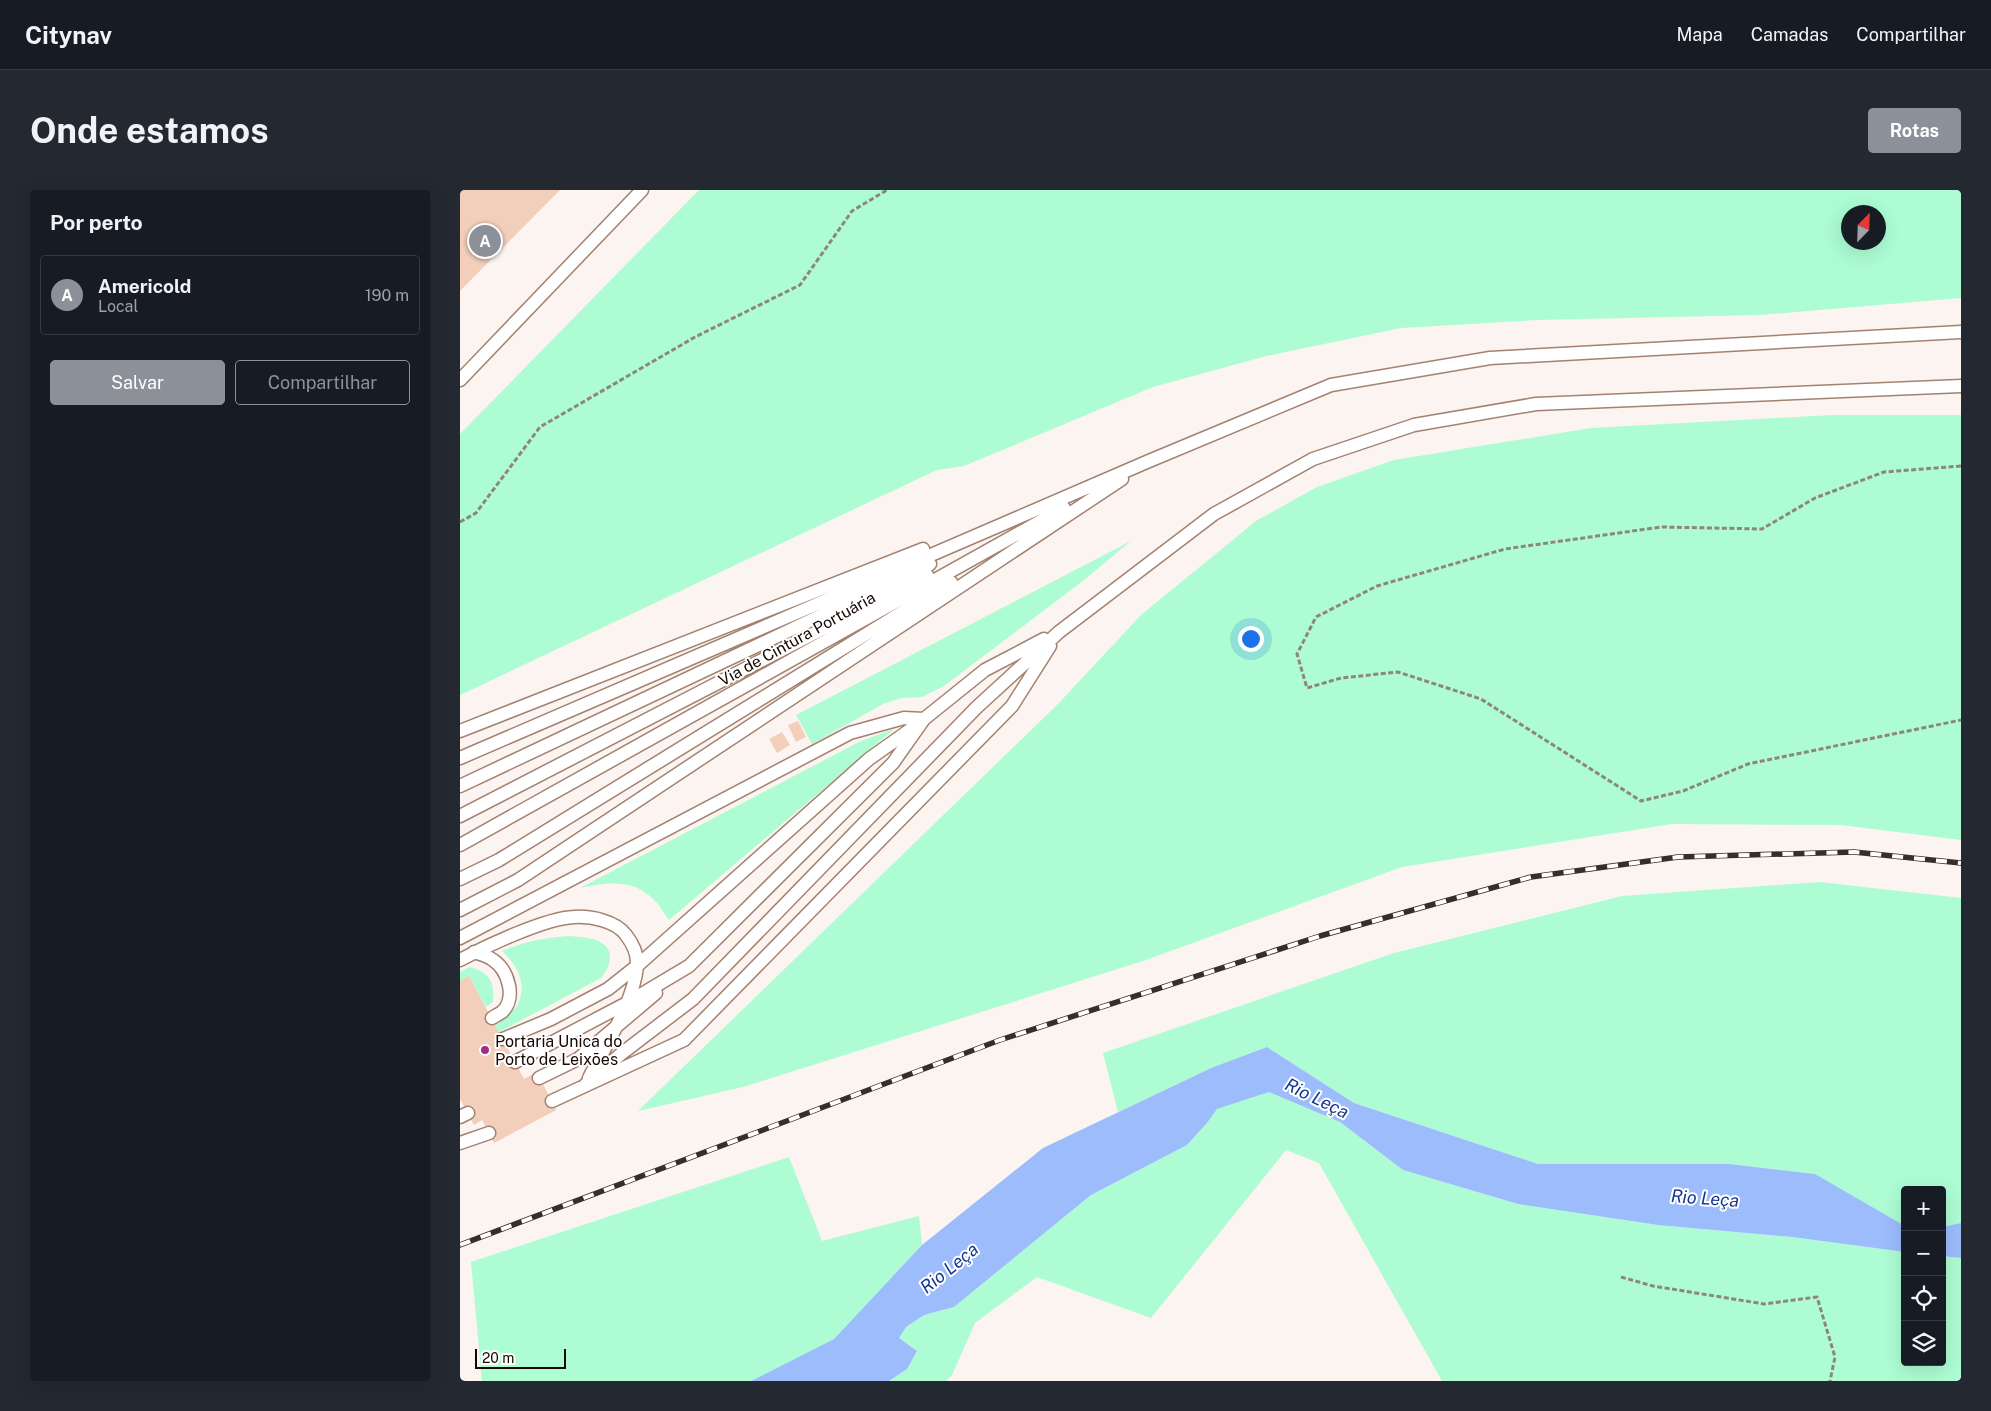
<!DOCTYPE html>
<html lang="pt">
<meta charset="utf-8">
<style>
:root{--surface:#171b24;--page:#242831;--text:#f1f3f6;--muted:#9ea1a6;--line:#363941;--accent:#8c9099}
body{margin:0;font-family:"Public Sans",sans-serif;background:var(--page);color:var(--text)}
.controls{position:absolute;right:15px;bottom:15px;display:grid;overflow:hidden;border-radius:5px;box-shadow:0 5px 20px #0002}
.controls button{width:45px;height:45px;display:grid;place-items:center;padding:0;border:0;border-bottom:1px solid var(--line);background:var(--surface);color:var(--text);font:25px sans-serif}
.compass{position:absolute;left:1381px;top:15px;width:45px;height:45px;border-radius:50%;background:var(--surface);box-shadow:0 5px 20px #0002;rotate:23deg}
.scale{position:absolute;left:15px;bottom:12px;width:91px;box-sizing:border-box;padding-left:5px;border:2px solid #140803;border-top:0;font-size:14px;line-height:18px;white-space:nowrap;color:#140803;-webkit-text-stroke:4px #fff;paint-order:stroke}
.you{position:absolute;left:790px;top:448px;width:18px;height:18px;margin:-12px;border:4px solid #fff;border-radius:50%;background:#1a73e8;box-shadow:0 0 0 8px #1a73e833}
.badge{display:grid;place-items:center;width:32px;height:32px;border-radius:50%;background:var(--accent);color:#fff;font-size:16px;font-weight:700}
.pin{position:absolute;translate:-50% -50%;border:2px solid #fff;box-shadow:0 1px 5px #0006}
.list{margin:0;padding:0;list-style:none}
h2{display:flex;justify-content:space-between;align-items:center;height:65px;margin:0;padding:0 20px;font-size:21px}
h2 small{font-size:16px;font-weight:400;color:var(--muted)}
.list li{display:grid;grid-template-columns:32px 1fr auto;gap:15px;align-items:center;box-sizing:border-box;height:80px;margin:0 10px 10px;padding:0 10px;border:1px solid var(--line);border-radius:5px}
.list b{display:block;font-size:19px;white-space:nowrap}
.list p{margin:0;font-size:16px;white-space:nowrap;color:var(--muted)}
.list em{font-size:16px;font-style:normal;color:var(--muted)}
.actions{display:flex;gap:10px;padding:15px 20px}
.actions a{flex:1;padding:11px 0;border:1px solid var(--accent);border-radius:5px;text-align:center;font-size:18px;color:var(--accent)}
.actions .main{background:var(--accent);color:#fff}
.icon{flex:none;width:28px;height:28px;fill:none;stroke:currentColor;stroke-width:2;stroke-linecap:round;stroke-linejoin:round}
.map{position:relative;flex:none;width:1501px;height:1191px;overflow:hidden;border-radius:5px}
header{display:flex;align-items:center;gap:30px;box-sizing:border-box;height:70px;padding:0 25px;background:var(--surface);border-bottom:1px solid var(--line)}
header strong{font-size:24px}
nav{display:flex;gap:28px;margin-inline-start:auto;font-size:18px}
.intro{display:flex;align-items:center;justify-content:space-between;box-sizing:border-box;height:120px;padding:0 30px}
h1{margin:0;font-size:35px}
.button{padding:12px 22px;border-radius:5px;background:var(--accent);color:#fff;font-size:18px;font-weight:700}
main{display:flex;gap:30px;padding:0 30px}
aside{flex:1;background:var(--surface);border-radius:5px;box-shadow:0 5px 20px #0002}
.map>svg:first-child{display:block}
.green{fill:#adfcd4;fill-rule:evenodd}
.water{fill:#9cbcfc}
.building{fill:#f3ceba}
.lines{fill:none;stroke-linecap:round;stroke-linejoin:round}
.service-casing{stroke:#a3826f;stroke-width:15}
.path{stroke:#8e8580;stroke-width:3;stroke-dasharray:5 2.5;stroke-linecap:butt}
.service{stroke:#fff;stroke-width:12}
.rail-casing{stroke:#382d28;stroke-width:5.5}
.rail{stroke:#fff;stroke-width:4;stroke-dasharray:11;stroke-linecap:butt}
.poi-dot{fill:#a62c81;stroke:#fff;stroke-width:2}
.labels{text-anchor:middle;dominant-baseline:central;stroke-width:4;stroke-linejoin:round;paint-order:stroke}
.street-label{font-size:16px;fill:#140803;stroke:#fff}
.poi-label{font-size:16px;fill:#140803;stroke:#fff;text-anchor:start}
.water-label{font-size:18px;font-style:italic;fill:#13368f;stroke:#fff}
</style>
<header>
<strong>Citynav</strong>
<nav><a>Mapa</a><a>Camadas</a><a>Compartilhar</a></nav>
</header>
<div class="intro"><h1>Onde estamos</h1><a class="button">Rotas</a></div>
<main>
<aside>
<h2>Por perto<small></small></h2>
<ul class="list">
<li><span class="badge">A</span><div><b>Americold</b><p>Local</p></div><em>190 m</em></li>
</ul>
<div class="actions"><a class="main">Salvar</a><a>Compartilhar</a></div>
</aside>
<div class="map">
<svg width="1501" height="1191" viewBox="0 0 1501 1191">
<rect width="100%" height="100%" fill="#fbf4f0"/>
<path class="green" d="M239,0H1501V108L1300,125L1077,130L941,138L806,166L693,197L504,276L477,280L0,505V244ZM1388,22H1418V52H1388Z
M1373,225H1501V650L1381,635L1212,634L942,677L683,771L283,897L178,921L599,513L681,425L796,331L857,297L934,270L1131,238Z
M671,351L624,390L484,496L462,507L441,508L423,514L352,554L336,525Z
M434,539L209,730C205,725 202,719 198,714C176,688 150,692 120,698L401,551Z
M1360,692L1501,708V1033L1482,1037V1000H1445V1036L1354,984L1270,974H1078L894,913L807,857L751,878L658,922L643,863L934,763L1162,706Z
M109,746C119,747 131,747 140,752C156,760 150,778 141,788L39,842L35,834C42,829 51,825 56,817C69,797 58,775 42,761C66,751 84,748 109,746Z
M10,777C30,783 35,792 33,812L26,817L9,786L0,791V782Z
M809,902L880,932L943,980L1058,1014L1198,1035L1332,1047L1445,1062V1172H1482V1066L1501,1068V1191H982L859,973L826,960L691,1128L577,1087L515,1133L492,1185L486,1191H429L447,1179L457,1161L439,1148L446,1137L464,1125L494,1117L631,1005L727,955L747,933L757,919Z
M329,967L362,1051L459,1026L462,1055L374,1149L291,1191H22L11,1072Z"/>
<path class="water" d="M807,857L894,913L1078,974H1270L1355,984L1445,1036V1062L1332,1047L1198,1035L1058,1014L943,980L880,932L809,902L757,919L747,933L727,955L631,1005L494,1117L464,1125L446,1137L439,1148L457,1161L447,1179L429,1191H291L374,1149L462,1055L583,958L751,878Z
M1501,1033V1068L1482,1066V1037Z"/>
<path class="building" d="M0,0H100L0,101Z
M338,531L346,547L336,552L328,535Z
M322,542L330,555L317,563L309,549Z
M9,786L64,889L77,882L96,920L34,953L22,930L14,935L0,909V791Z"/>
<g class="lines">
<defs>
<path id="service" d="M0,190L182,0
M0,541L463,359
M0,568L689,271L871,195L1030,168L1501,142
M0,596L470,374
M0,626L467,385
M0,655L604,318
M0,689L39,670L491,392
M0,720L58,690L662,289
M0,748L390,543L444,528L464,529
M14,762C20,764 28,766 33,770C48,780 57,808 42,822C39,824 35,826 32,828
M0,770C26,756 86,728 114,727C131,726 156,731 166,745C173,754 178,764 177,776C174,812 145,856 129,888
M43,849L91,829L148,799L177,776L409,569L454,537
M55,872L167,813L229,776L433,573L464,529L525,480L584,449
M79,888L118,869L196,803
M125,895L161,864L233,809L517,517L599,442L754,324L853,269L954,235L1076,214L1501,196
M92,911L224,850L552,516L590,456
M0,927L8,923
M0,953L29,943"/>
</defs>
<use href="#service" class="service-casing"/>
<path class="path" d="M1501,276L1424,282L1355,308L1302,339L1201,337L1045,359L917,396L856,427L837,464L847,498L881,488L938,482L1021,509L1181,611L1223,601L1288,574L1501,530
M0,332L16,323L80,237L235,147L340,95L392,21L427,0
M1161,1087L1193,1096L1304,1114L1357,1107L1375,1167L1370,1191"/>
<use href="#service" class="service"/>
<defs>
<path id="rail" d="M0,1055L540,850L860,746L1071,687L1218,667L1394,662L1501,673"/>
</defs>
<use href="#rail" class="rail-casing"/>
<use href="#rail" class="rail"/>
</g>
<circle class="poi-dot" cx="25" cy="860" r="5"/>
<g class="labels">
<g class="street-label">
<text transform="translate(337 449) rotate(-29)">Via de Cintura Portuária</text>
</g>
<g class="poi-label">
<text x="35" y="851">Portaria Unica do<tspan x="35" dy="18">Porto de Leixões</tspan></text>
</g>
<g class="water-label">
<text transform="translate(857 908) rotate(26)">Rio Leça</text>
<text transform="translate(1245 1008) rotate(4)">Rio Leça</text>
<text transform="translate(489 1078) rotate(-39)">Rio Leça</text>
</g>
</g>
</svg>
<div class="controls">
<button>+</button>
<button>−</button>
<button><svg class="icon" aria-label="locate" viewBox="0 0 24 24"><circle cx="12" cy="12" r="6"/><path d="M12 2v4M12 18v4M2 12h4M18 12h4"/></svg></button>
<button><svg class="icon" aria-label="layers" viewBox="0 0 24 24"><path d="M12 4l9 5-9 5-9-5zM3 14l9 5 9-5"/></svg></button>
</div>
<svg class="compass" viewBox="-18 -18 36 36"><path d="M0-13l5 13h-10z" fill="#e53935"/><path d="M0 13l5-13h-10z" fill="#9ea1a6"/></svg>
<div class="scale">20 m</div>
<div class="you"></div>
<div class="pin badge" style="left:25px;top:51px">A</div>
</div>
</main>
